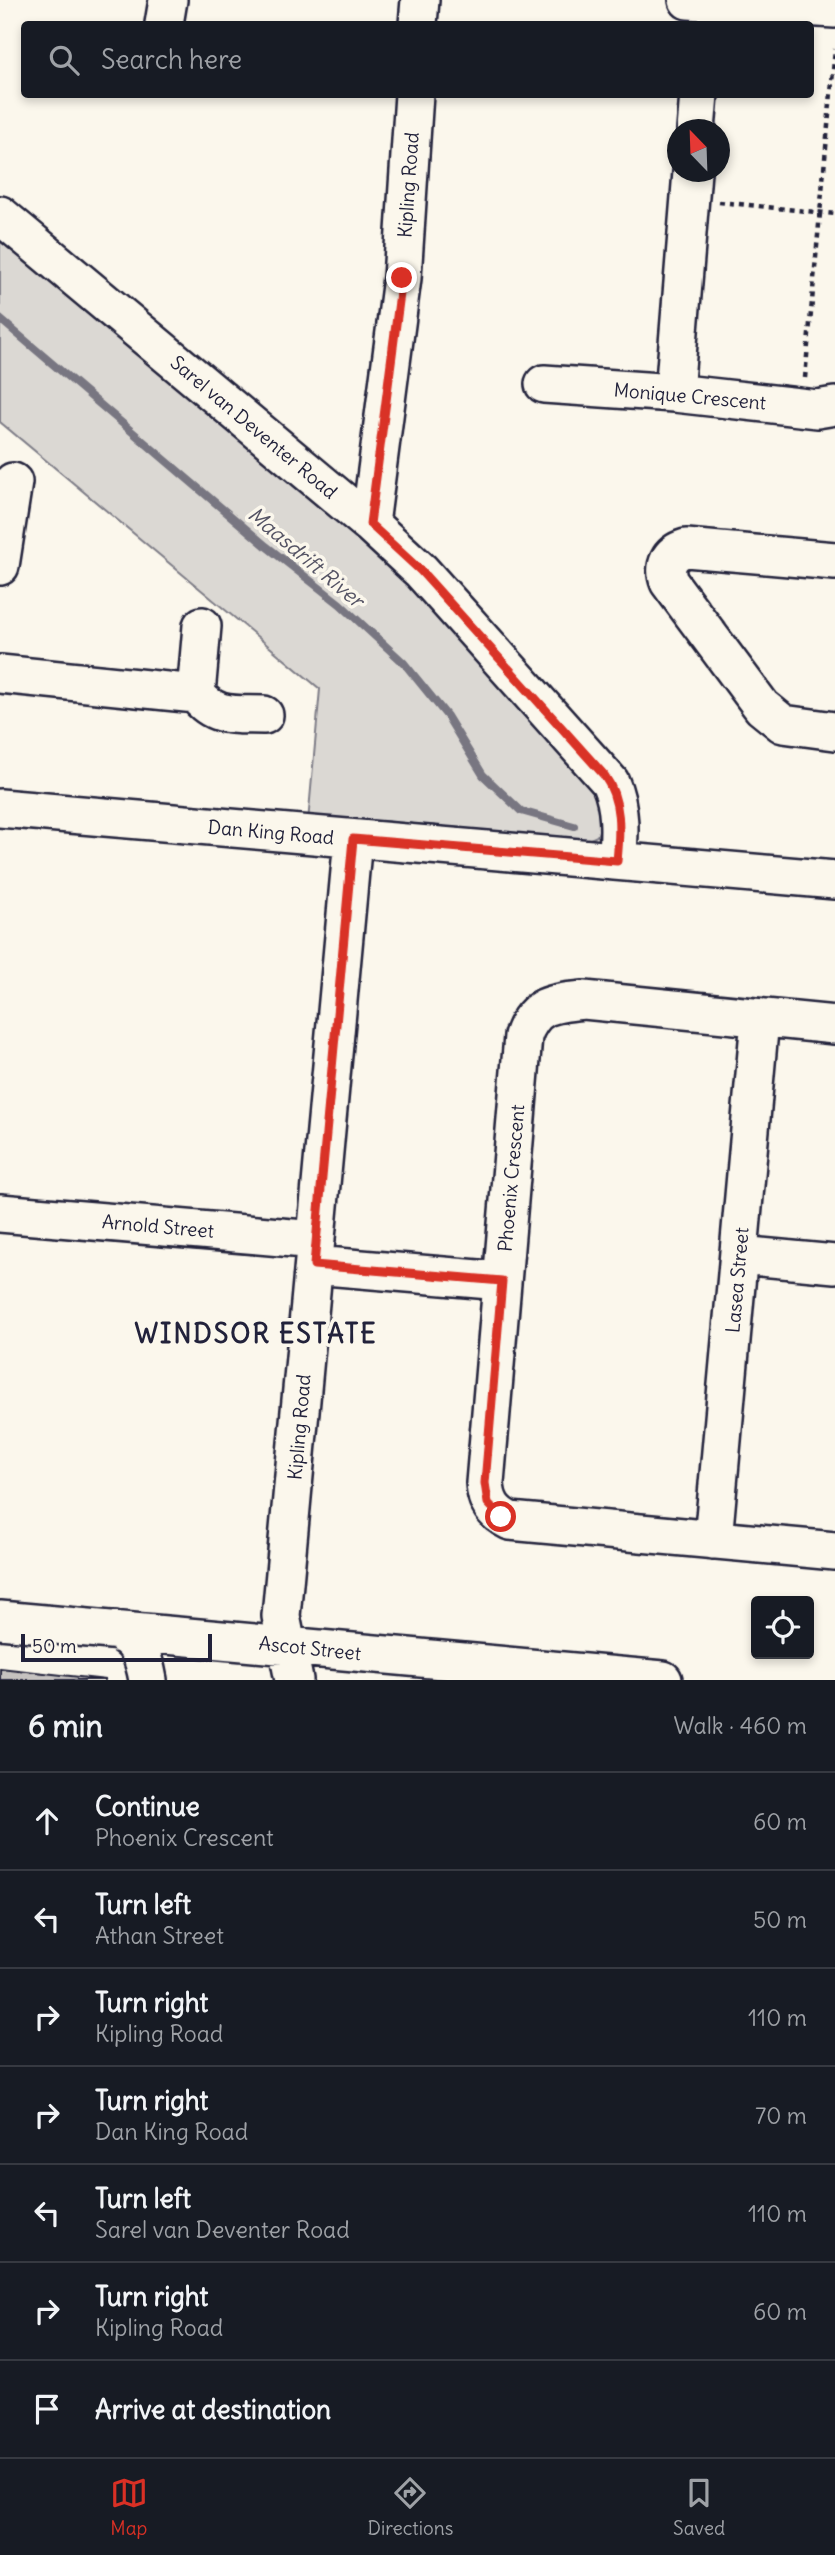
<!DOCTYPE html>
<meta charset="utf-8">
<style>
:root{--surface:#171b24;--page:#242831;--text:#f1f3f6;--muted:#9ea1a6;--line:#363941;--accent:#d93025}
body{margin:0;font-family:Delius,sans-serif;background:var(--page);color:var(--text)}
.controls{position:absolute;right:21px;bottom:21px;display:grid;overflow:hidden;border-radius:7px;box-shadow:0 4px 10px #0003}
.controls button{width:63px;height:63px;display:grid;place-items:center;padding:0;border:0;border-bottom:2px solid var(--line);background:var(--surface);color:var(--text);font:35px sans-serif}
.compass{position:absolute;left:667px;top:119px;width:63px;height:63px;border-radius:50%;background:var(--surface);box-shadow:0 4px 10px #0003;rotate:337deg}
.scale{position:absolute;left:21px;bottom:18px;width:191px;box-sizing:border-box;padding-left:7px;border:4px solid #22223b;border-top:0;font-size:19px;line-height:24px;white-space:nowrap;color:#22223b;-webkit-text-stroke:5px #fbf7ec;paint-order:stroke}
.stop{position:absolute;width:21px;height:21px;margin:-16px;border:5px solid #d93025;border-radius:50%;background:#fff}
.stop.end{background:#d93025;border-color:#fff;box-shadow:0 2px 7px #0008}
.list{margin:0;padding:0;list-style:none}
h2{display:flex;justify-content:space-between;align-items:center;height:91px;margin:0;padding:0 28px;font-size:30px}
h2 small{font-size:23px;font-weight:400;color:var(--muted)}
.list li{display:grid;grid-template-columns:46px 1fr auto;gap:21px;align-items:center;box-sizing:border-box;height:98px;padding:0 28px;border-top:2px solid var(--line)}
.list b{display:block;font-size:26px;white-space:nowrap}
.list p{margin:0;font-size:23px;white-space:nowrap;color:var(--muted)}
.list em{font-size:23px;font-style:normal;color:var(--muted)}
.icon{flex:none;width:38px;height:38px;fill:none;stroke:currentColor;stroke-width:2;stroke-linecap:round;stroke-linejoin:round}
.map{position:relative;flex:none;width:835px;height:1680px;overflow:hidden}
.search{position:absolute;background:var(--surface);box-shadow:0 4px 10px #0003;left:21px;right:21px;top:21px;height:77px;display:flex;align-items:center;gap:18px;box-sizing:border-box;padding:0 24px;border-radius:7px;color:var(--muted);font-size:26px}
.sheet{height:777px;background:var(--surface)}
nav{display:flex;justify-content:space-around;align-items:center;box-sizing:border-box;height:98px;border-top:2px solid var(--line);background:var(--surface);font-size:19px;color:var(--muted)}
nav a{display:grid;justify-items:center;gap:4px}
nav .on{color:var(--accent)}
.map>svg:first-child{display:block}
.green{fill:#dbd8d3;stroke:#7e7d87;stroke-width:2}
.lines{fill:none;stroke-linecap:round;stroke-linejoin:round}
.stream{stroke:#787681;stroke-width:8}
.building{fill:#c6c2c0;stroke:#22223b;stroke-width:2}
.minor-casing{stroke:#22223b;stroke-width:42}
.path{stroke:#22223b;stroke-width:4.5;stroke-dasharray:5 5;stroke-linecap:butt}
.minor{stroke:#fbf7ec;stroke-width:37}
.route{stroke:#d93025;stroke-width:9}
.labels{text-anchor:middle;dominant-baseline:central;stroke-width:7;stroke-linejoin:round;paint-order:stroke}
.street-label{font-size:19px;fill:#22223b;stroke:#fbf7ec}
.water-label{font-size:21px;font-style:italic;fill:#545364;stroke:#fbf7ec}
.district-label{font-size:26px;font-weight:bold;letter-spacing:2px;fill:#22223b;stroke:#fbf7ec}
</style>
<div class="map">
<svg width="835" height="1680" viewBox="0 0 835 1680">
<rect width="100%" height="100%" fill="#fbf7ec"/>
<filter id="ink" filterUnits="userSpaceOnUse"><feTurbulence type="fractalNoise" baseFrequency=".0143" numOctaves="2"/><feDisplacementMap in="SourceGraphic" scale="14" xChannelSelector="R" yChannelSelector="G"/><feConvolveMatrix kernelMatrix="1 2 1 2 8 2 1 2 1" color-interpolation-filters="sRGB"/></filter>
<g filter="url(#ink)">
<path class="green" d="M0,235L388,561L593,784L603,822L597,836L588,840L383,821L382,828L308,822L320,689L0,422Z"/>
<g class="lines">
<path class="stream" d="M0,319L266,546L340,604L404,663L447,716L483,775L521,811L574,826"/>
</g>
<path class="building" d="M0,1668L106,1680H0Z"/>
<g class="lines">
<defs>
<path id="minor" d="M688,0L835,9
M164,24L168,0
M418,24L420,0
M696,130L699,94
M0,215L370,524L421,571L610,782C621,807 620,834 617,861
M544,384L674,393L817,409L835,406
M674,393L692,172
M370,524L402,278L414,94
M835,561L686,548C669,553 663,566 669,582L762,707L783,724L835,731
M0,566L13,482
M202,626L196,694C215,719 236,714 264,715
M0,674L196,694
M0,808L835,880
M835,1025L584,1000C553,1003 534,1004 523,1036L485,1483C486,1502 493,1513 510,1521L835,1551
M0,1213L316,1240
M740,1255L835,1264
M314,1265L502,1281
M713,1540L760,1019
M0,1620L663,1680
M114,1630C138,1639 144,1657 148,1680
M294,1680L281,1616L353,839"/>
</defs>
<use href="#minor" class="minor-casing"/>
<path class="path" d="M719,202L835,214
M805,378L835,49"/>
<use href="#minor" class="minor"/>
</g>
</g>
<g class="lines" filter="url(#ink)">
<path class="route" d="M402,278L370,524L421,571L604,775C622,800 620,831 617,861L353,839L314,1265L502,1281L485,1483L488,1503L501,1517"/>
</g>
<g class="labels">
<g class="street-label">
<text transform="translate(408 185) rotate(-86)">Kipling Road</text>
<text transform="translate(690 396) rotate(5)">Monique Crescent</text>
<text transform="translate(254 427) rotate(40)">Sarel van Deventer Road</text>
<text transform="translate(271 832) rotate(5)">Dan King Road</text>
<text transform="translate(511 1178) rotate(-85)">Phoenix Crescent</text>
<text transform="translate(158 1226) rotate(5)">Arnold Street</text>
<text transform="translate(737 1280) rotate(-85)">Lasea Street</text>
<text transform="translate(299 1427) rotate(-85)">Kipling Road</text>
<text transform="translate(310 1648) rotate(6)">Ascot Street</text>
</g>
<g class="water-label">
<text transform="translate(306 557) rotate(40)">Maasdrift River</text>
</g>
<g class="district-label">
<text x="256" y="1333">WINDSOR ESTATE</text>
</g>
</g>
</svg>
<div class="controls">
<button><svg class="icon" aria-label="locate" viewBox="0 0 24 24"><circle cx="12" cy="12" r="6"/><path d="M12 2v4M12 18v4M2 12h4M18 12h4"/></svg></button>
</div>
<svg class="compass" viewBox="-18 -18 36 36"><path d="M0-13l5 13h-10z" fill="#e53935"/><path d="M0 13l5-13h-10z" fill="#9ea1a6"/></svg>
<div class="scale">50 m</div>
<div class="stop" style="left:501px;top:1517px"></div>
<div class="stop end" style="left:402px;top:278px"></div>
<div class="search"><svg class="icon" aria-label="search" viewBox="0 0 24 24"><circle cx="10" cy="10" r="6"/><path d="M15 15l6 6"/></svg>Search here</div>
</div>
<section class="sheet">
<h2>6 min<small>Walk · 460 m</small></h2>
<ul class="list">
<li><svg class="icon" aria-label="ahead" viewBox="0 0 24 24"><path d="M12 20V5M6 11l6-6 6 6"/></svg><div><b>Continue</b><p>Phoenix Crescent</p></div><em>60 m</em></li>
<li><svg class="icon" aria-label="left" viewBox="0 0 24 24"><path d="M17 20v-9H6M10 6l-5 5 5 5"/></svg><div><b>Turn left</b><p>Athan Street</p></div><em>50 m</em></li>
<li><svg class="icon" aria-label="right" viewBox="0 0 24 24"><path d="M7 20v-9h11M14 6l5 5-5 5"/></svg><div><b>Turn right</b><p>Kipling Road</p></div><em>110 m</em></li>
<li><svg class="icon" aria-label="right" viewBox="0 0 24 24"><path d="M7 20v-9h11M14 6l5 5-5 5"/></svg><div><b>Turn right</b><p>Dan King Road</p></div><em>70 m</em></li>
<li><svg class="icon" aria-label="left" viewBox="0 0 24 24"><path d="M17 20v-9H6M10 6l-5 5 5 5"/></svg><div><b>Turn left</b><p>Sarel van Deventer Road</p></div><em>110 m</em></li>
<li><svg class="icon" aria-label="right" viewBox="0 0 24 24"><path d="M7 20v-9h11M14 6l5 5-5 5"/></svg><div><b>Turn right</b><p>Kipling Road</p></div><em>60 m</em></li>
<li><svg class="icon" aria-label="arrive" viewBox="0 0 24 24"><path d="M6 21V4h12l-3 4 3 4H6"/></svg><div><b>Arrive at destination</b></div></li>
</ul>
</section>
<nav>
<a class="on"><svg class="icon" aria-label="map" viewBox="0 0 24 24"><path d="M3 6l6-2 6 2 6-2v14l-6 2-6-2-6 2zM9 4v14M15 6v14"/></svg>Map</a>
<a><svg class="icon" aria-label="directions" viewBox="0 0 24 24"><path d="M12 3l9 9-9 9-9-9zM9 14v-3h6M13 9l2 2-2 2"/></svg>Directions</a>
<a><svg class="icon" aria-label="saved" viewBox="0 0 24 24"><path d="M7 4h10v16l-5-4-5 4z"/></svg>Saved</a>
</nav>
